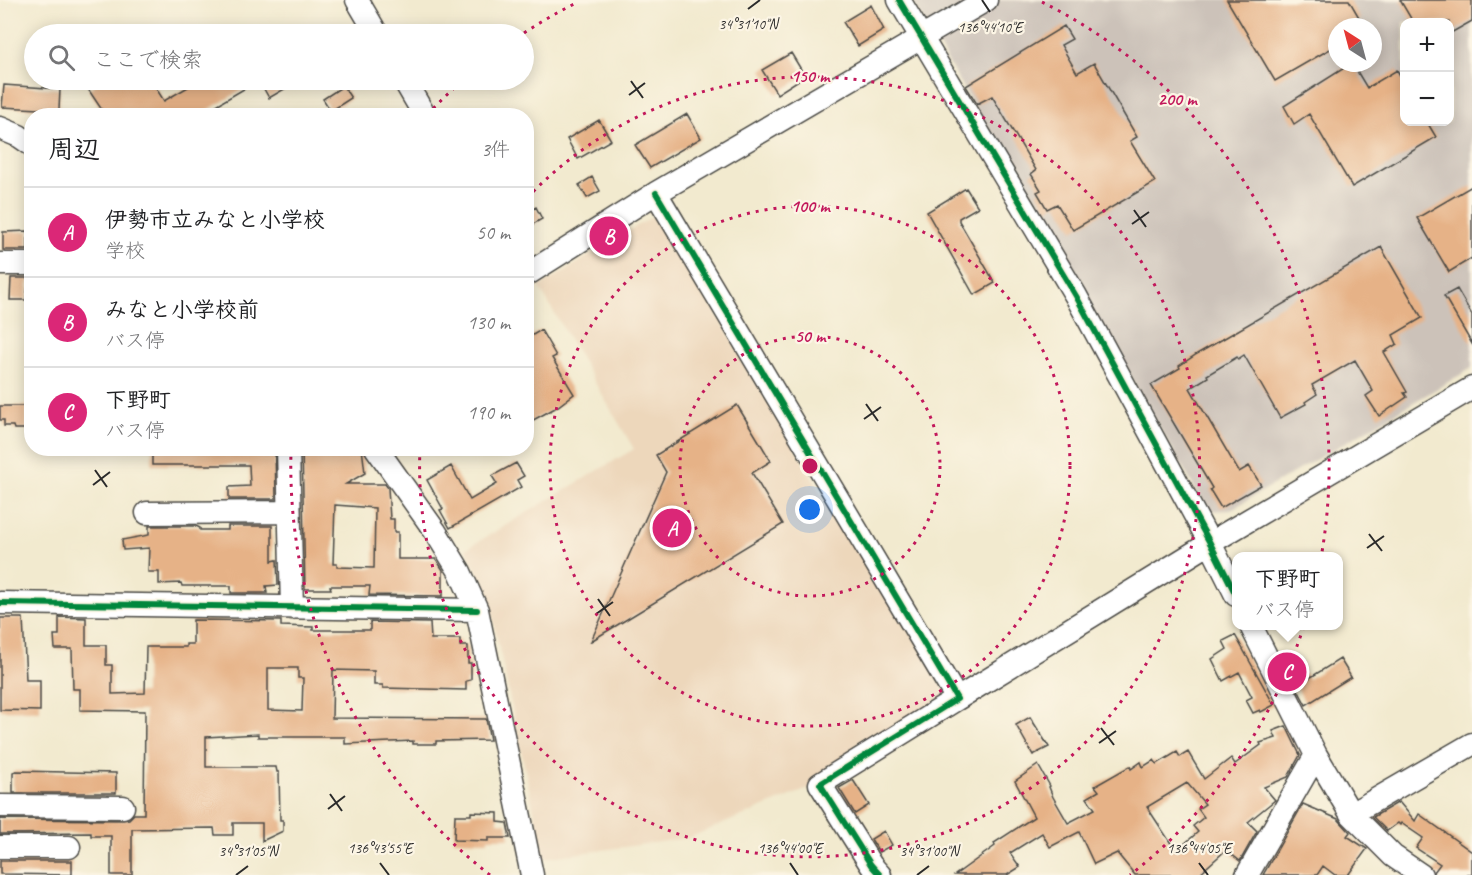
<!DOCTYPE html>
<html lang="ja">
<meta charset="utf-8">
<style>
:root{--surface:#fff;--page:#f2f2f2;--text:#202124;--muted:#757577;--line:#e0e0e0;--accent:#db2777}
body{margin:0;font-family:Caveat,"Klee One",sans-serif;background:var(--page);color:var(--text)}
.controls{position:absolute;right:18px;top:18px;display:grid;overflow:hidden;border-radius:12px;box-shadow:0 3px 15px #0003}
.controls button{width:54px;height:54px;display:grid;place-items:center;padding:0;border:0;border-bottom:2px solid var(--line);background:var(--surface);color:var(--text);font:30px sans-serif}
.compass{position:absolute;left:1328px;top:18px;width:54px;height:54px;border-radius:50%;background:var(--surface);box-shadow:0 3px 15px #0003;rotate:324deg}
.you{position:absolute;left:810px;top:510px;width:21px;height:21px;margin:-15px;border:4px solid #fff;border-radius:50%;background:#1a73e8;box-shadow:0 0 0 9px #1a73e833}
.badge{display:grid;place-items:center;width:39px;height:39px;border-radius:50%;background:var(--accent);color:#fff;font-size:20px;font-weight:700}
.pin{position:absolute;translate:-50% -50%;border:3px solid #fff;box-shadow:0 2px 6px #0006}
.popup{position:absolute;left:1232px;top:552px;width:111px;height:78px;box-sizing:border-box;display:grid;place-content:center;border-radius:12px;background:var(--surface);filter:drop-shadow(0 2px 4px #0005);font-size:20px;white-space:nowrap;color:var(--muted)}
.popup b{font-size:22px;color:var(--text)}
.popup::after{content:'';position:absolute;left:50%;top:100%;margin-left:-12px;border:12px solid transparent;border-top-color:var(--surface)}
.list{margin:0;padding:0;list-style:none}
h2{display:flex;justify-content:space-between;align-items:center;height:78px;margin:0;padding:0 24px;font-size:26px}
h2 small{font-size:20px;font-weight:400;color:var(--muted)}
.list li{display:grid;grid-template-columns:39px 1fr auto;gap:18px;align-items:center;box-sizing:border-box;height:90px;padding:0 24px;border-top:2px solid var(--line)}
.list b{display:block;font-size:22px;white-space:nowrap}
.list p{margin:0;font-size:20px;white-space:nowrap;color:var(--muted)}
.list em{font-size:20px;font-style:normal;color:var(--muted)}
.icon{flex:none;width:33px;height:33px;fill:none;stroke:currentColor;stroke-width:2;stroke-linecap:round;stroke-linejoin:round}
.map{position:relative;flex:none;width:1472px;height:875px;overflow:hidden}
.search{position:absolute;background:var(--surface);box-shadow:0 3px 15px #0003;left:24px;top:24px;width:510px;height:66px;display:flex;align-items:center;gap:15px;box-sizing:border-box;padding:0 21px;border-radius:33px;color:var(--muted);font-size:22px}
.panel{position:absolute;background:var(--surface);box-shadow:0 3px 15px #0003;left:24px;top:108px;width:510px;height:348px;border-radius:24px}
.map>svg:first-child{display:block}
.built{fill:#edd7bb}
.industrial{fill:#ccc2b9;fill-rule:evenodd}
.building{fill:#e6b287;fill-rule:evenodd}
.lines{fill:none;stroke-linecap:round;stroke-linejoin:round}
.minor-casing{stroke:#494844;stroke-width:25}
.minor{stroke:#fff;stroke-width:22}
.cycleway-casing{stroke:#fcf5e5;stroke-width:10}
.cycleway{stroke:#00873e;stroke-width:6}
.ticks{fill:none;stroke:#2b2b2b;stroke-width:2}
.ring{fill:none;stroke:#c2185b;stroke-width:3;stroke-dasharray:3 6}
.ticks-label{font-size:15px;text-anchor:middle;fill:#2b2b2b;stroke:#fcf5e5;stroke-width:4.5;stroke-linejoin:round;paint-order:stroke}
.centre{fill:#c2185b;stroke:#fcf5e5;stroke-width:3}
.ring-label{font-size:18px;text-anchor:middle;font-weight:bold;fill:#c2185b;stroke:#fcf5e5;stroke-width:4.5;stroke-linejoin:round;paint-order:stroke}
</style>
<div class="map">
<svg width="1472" height="875" viewBox="0 0 1472 875">
<rect width="100%" height="100%" fill="#fcf5e5"/>
<filter id="ink" filterUnits="userSpaceOnUse"><feTurbulence type="fractalNoise" baseFrequency=".0167" numOctaves="2"/><feDisplacementMap in="SourceGraphic" scale="12" xChannelSelector="R" yChannelSelector="G"/><feConvolveMatrix kernelMatrix="1 2 1 2 8 2 1 2 1" color-interpolation-filters="sRGB"/></filter>
<filter id="wash" filterUnits="userSpaceOnUse"><feTurbulence type="fractalNoise" baseFrequency=".008" numOctaves="4" result="noise"/><feDisplacementMap in="SourceGraphic" scale="24" xChannelSelector="R" yChannelSelector="G"/><feGaussianBlur stdDeviation="1.35" result="paint"/><feColorMatrix in="noise" values="0 0 0 0 0 0 0 0 0 0 0 0 0 0 0 0 0 1.4 0 .05"/><feComposite in="paint" operator="in"/></filter>
<g filter="url(#wash)">
<rect width="100%" height="100%" fill="#f2eacf"/>
<path class="built" d="M658,213L830,508L957,699L820,784L688,838L544,858L488,595L466,549L634,449L539,287Z"/>
<path class="industrial" d="M912,0H1472V368L1230,510L1208,511ZM1404,22H1450V122H1404ZM1337,27H1373V63H1337Z"/>
<g id="blocks">
<path class="building" d="M1227,0H1349L1360,19L1346,27H1337V45L1275,81Z
M1400,0H1472V21L1449,34V22H1413Z
M871,5L884,30L858,46L843,22Z
M1064,26L1072,39L1061,45L1077,73L1094,63L1137,137L1130,141L1155,182L1073,230L1057,204L1047,209L1037,192L1041,190L1031,174L1036,170L992,96L977,104L966,86Z
M791,53L805,76L777,94L762,70Z
M1352,63L1367,88L1397,70L1404,83V122H1427L1436,137L1352,187L1309,114L1294,124L1284,106Z
M104,80H151L164,101L200,80H300L269,98L259,80L198,116H106L88,89Z
M4,85L60,89L59,110L2,107Z
M343,86L351,98L331,111L323,99Z
M687,114L701,138L650,168L635,145Z
M599,120L611,140L578,159L567,139Z
M592,177L600,191L587,198L579,185Z
M1472,186V258L1449,272L1417,218Z
M966,188L978,207L959,218V221L995,283L974,295L927,212Z
M536,207L542,219L526,228V213Z
M28,231V250H3V232Z
M1381,247L1422,318L1393,335L1397,344L1384,352L1407,392L1404,393L1407,397L1379,416L1366,396L1373,391L1355,360L1312,385L1317,394L1305,402L1306,404L1280,418L1244,355L1238,359L1237,357L1207,375L1208,377L1190,388L1239,472L1249,466L1261,485L1221,508L1210,490L1212,488L1151,385L1180,368L1179,366L1197,354Z
M11,278H29L26,300H10Z
M1457,289L1472,315V344L1444,296Z
M541,330L556,356L552,358L574,394L557,407L526,424V339Z
M737,405L771,461L752,473L783,524L591,641L666,472L656,455Z
M0,406H27V429H14L13,426H4V420H0Z
M152,448H275L276,499H229V487L250,486L249,465H152Z
M302,448H362L365,473L346,484H385L388,488L390,519H394V532H398V559H436L443,570V596L369,595L370,586H330L331,589H305ZM335,505L375,508L374,568L337,567V564H333Z
M516,463L524,476L517,480L521,487L450,528L440,510L443,509L427,480L451,466L470,500L497,484L492,476Z
M149,526H196L200,528V530H228V526H272V561L277,560L278,585L266,586L267,593H231V586H182L181,583L159,584V572H148L149,548L123,550L122,540L149,535Z
M59,617L86,618V645H106V665H112V694L145,693L146,647H186V644H193V620L281,621V626L313,627V630H370V622L430,623L431,639H460V646H468V663H471V680L466,681V690L383,688V685H374V671L333,670L332,718L486,719L490,740L436,741V744H413V741L345,744V737H258V734L206,737V767H276L277,772H279L280,820H283V831L262,841V823H233V835H215L214,828L132,829V875H111V836H91V833L0,834V819L123,820L129,819L134,814H144L145,711L80,710V689H73L72,649H55L54,635H59ZM268,668H298V678H303L302,711L268,710Z
M0,618H23L26,680H40V711L0,710Z
M1235,635L1274,705L1261,712L1260,710L1253,713L1246,700L1252,697L1239,672L1223,681L1212,659L1227,649L1223,641Z
M1340,659L1351,677L1306,705L1293,680L1305,673L1308,679Z
M1030,717L1049,747L1033,755L1016,725Z
M1286,726L1300,755L1288,777L1264,787L1275,800L1248,822L1257,831L1240,861L1226,850L1198,875H1135L1117,853L1094,864L1079,832L1050,847L1042,833L1010,853L1020,867L1007,875H955L995,846L994,843L1034,817L1015,781L1038,765L1050,786L1049,787L1053,797L1068,823L1095,809L1087,798L1099,791L1095,786L1130,766L1131,769L1141,762L1143,767L1154,760L1157,764L1177,752L1180,757L1188,752L1204,779L1231,758L1235,764L1261,745L1260,743L1276,738L1273,731ZM1187,783L1205,804L1198,809L1204,817L1193,826L1198,832L1176,851L1147,807Z
M16,771L116,773V793H13V772Z
M853,780L869,805L855,814L839,788Z
M1399,802L1415,821L1419,814L1472,852V875H1434V872L1440,864L1416,848L1423,838L1401,823L1400,825L1398,823L1387,831L1373,817Z
M1303,804L1338,819L1350,832L1347,836L1367,849L1348,875H1335L1323,866L1317,875H1263Z
M471,812L498,813V822L507,823L510,838H488V841L454,840L455,815H471Z
M884,831L892,845L879,852L871,839Z
M0,861H72V875L0,874Z"/>
</g>
</g>
<g filter="url(#ink)">
<use href="#blocks" fill-opacity="0" stroke="#494844" stroke-width="1.5"/>
<g class="lines">
<defs>
<path id="minor" d="M357,0L377,34
M899,0L1076,296L1210,543L1236,595
M404,80L425,116
M0,128L19,136L32,145
M656,193L957,699L820,784L871,865L880,875
M0,264H32
M526,275L656,193L986,0
M288,448L292,608
M376,448L435,531L460,572L477,610L532,875
M147,513L289,512
M0,603L477,610
M1251,626L1316,755L1351,814L1393,856L1421,875
M957,699L1210,543L1472,388
M0,806L123,807
M1351,814L1472,744
M0,847H69
M1247,875L1316,755"/>
</defs>
<use href="#minor" class="minor-casing"/>
<use href="#minor" class="minor"/>
<defs>
<path id="cycleway" d="M899,0L1076,296L1210,543L1236,595
M656,193L957,699L820,784L871,865L880,875
M0,603L477,610"/>
</defs>
<use href="#cycleway" class="cycleway-casing"/>
<use href="#cycleway" class="cycleway"/>
</g>
</g>
<path class="ticks" d="M982,0L990,12M748,9L760,0M631,81L643,98M629,95L645,83M1134,210L1146,227M1132,224L1149,212M866,404L878,421M864,419L881,407M95,470L107,487M93,485L110,472M1369,534L1382,551M1367,548L1384,536M598,599L610,616M596,614L613,602M1101,728L1114,745M1099,743L1116,731M330,794L342,811M328,809L345,796M380,863L389,875M790,863L798,875M1199,863L1208,875M236,875L248,866M917,875L929,866"/>
<g class="ring">
<circle cx="810" cy="466" r="130"/>
<circle cx="810" cy="466" r="260"/>
<path d="M527 198A390 390 0 1 1 420 449"/>
<path d="M490 875A519 519 0 0 1 291 452M427 115A519 519 0 0 1 463 80M524 33A519 519 0 0 1 578 2M1042 2A519 519 0 0 1 1130 875"/>
</g>
<g class="ticks-label">
<text x="748" y="29">34°31'10"N</text>
<text x="990" y="32">136°44'10"E</text>
<text x="380" y="853">136°43'55"E</text>
<text x="790" y="853">136°44'00"E</text>
<text x="1199" y="853">136°44'05"E</text>
<text x="248" y="856">34°31'05"N</text>
<text x="929" y="856">34°31'00"N</text>
</g>
<circle cx="810" cy="466" r="9" class="centre"/>
<g class="ring-label">
<text x="810" y="82">150 m</text>
<text x="1177" y="105">200 m</text>
<text x="810" y="212">100 m</text>
<text x="810" y="342">50 m</text>
</g>
</svg>
<div class="controls">
<button>+</button>
<button>−</button>
</div>
<svg class="compass" viewBox="-18 -18 36 36"><path d="M0-13l5 13h-10z" fill="#e53935"/><path d="M0 13l5-13h-10z" fill="#757577"/></svg>
<div class="you"></div>
<div class="pin badge" style="left:672px;top:528px">A</div>
<div class="pin badge" style="left:609px;top:236px">B</div>
<div class="pin badge" style="left:1287px;top:672px">C</div>
<div class="popup"><b>下野町</b>バス停</div>
<div class="search"><svg class="icon" aria-label="search" viewBox="0 0 24 24"><circle cx="10" cy="10" r="6"/><path d="M15 15l6 6"/></svg>ここで検索</div>
<section class="panel">
<h2>周辺<small>3件</small></h2>
<ul class="list">
<li><span class="badge">A</span><div><b>伊勢市立みなと小学校</b><p>学校</p></div><em>50 m</em></li>
<li><span class="badge">B</span><div><b>みなと小学校前</b><p>バス停</p></div><em>130 m</em></li>
<li><span class="badge">C</span><div><b>下野町</b><p>バス停</p></div><em>190 m</em></li>
</ul>
</section>
</div>
